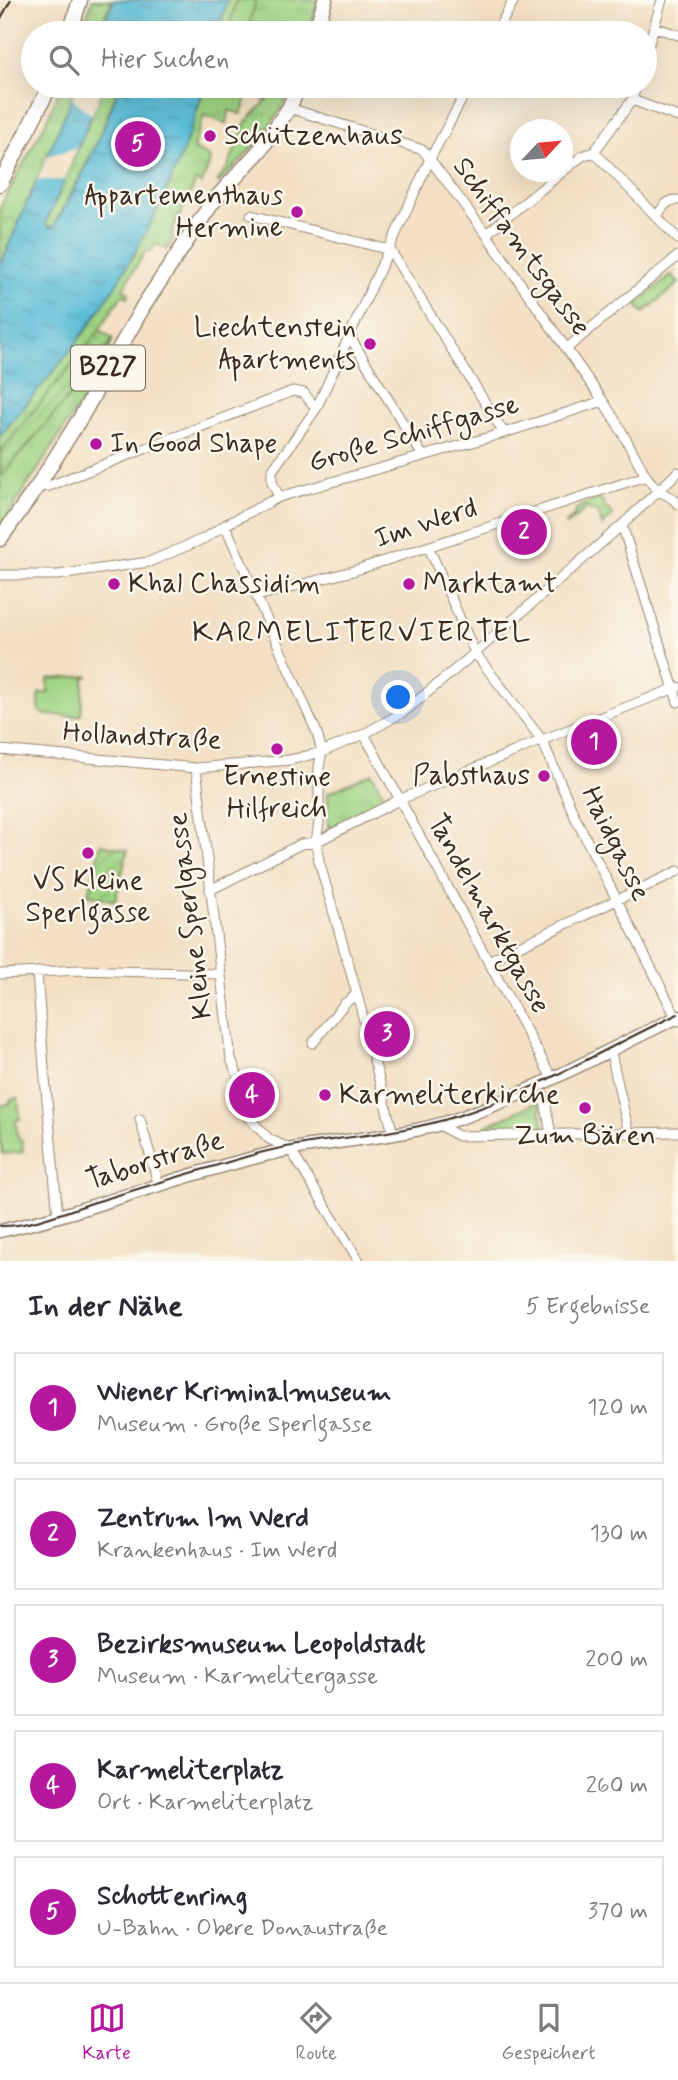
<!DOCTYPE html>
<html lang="de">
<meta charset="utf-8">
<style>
:root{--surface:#fff;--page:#f7f7f7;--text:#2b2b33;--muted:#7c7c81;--line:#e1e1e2;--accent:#b5179e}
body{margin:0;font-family:Mynerve,sans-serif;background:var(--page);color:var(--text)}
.compass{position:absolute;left:510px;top:119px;width:63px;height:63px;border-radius:50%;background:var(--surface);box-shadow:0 7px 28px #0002;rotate:64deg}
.you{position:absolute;left:399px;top:698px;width:24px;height:24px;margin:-18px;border:5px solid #fff;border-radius:50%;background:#1a73e8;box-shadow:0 0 0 10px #1a73e833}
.badge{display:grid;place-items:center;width:46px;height:46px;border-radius:50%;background:var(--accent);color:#fff;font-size:23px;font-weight:700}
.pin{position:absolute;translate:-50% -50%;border:4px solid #fff;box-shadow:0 2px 7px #0006}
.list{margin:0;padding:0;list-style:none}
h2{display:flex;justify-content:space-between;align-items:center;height:91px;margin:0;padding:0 28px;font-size:30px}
h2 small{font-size:23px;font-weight:400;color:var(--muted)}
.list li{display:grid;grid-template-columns:46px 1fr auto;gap:21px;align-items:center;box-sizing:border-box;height:112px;margin:0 14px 14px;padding:0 14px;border:2px solid var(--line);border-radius:0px}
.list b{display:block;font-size:26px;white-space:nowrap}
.list p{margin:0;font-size:23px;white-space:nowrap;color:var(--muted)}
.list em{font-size:23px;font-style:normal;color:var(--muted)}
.icon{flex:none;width:38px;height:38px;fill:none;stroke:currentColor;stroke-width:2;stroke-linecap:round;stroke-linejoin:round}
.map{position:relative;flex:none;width:678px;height:1261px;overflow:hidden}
.search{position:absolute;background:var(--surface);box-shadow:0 7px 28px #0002;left:21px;right:21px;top:21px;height:77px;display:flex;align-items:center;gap:18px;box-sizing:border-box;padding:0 24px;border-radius:38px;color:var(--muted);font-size:26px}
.sheet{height:721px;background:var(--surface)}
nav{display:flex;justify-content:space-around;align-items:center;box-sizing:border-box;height:98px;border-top:2px solid var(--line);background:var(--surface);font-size:19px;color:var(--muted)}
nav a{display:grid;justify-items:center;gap:4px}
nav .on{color:var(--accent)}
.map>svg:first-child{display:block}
.grass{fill:#9ed383;stroke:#6c7e50;stroke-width:2}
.park{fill:url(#park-tufts);stroke:#6c7e50;stroke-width:2;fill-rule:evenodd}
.garden{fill:url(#garden-furrows);stroke:#6c7e50;stroke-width:2}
.water{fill:url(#water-ripples);stroke:#49727a;stroke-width:2}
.pier{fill:#f3e0c4}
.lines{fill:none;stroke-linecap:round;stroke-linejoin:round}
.street-casing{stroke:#978571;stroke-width:11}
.secondary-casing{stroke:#978571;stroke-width:15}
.primary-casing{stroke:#978571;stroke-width:17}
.street{stroke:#fff;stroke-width:9}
.secondary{stroke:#fff;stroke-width:12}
.primary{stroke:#fff;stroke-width:14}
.tram{stroke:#3b2a1e;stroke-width:2}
.poi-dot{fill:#b5179e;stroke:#fbf7ec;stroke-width:2.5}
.labels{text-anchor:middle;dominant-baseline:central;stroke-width:5;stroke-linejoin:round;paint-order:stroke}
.shield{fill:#fbf7ec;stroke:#75685c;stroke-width:2}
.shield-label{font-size:26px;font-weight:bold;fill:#3b2a1e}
.poi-label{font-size:28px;fill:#3b2a1e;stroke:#fbf7ec;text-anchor:start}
.street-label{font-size:28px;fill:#3b2a1e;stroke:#fbf7ec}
.neighbourhood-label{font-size:30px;letter-spacing:2px;fill:#3b2a1e;stroke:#fbf7ec}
</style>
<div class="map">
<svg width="678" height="1261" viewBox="0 0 678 1261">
<defs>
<pattern id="park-tufts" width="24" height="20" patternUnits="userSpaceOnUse" patternTransform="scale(1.75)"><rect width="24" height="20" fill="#9ed383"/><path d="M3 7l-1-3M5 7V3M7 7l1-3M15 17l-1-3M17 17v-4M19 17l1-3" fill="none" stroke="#89b571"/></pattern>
<pattern id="garden-furrows" width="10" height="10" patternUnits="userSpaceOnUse" patternTransform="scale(1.75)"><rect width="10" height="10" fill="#9ed383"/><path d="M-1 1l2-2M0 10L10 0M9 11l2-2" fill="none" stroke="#89b571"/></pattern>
<pattern id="water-ripples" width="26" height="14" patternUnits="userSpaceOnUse" patternTransform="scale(1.75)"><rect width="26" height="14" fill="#57bbd6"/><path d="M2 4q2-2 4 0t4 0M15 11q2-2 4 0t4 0" fill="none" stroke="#4998ad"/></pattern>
</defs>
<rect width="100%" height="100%" fill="#fbf7ec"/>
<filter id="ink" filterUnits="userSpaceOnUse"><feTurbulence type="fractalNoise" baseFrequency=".0143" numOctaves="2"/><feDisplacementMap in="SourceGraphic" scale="14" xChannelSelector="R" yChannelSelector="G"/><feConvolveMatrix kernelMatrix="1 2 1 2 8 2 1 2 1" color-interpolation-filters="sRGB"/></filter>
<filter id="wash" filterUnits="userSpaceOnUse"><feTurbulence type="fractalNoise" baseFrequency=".00686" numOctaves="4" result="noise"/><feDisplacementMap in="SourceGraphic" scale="28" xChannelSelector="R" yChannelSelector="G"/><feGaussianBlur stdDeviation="1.57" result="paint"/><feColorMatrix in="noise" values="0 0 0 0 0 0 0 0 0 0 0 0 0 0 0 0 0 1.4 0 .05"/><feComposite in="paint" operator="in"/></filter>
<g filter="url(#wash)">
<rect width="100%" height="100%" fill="#f3e0c4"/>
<path class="grass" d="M236,0H256L247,33H228Z
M598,498L604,504V509H608L613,515L602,526L599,513L587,508L567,525L566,523L574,516L577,508Z
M89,676L84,678L81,714L79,716L46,715L39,711V693H48V679Z
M18,1098L20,1119L16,1120L18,1139L22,1140L23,1152L3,1154L0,1140V1106L11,1103L10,1100Z"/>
<path class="park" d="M92,0H112L98,33H82Z
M227,0H236L228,33H218Z
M256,0H318L309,33H247Z
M61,86H119L94,149L54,226L48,227L46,221L64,180H37L0,265V207L46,122ZM72,98L92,115L77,148L48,156Z
M204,86H229L233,88L234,86H293C276,124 248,154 219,183L217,181L227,169L246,122L267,100L249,93L241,114L229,110L227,124L204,115L193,148L211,158L202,184L196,181L171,234L174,236L167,250L156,244L151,252L146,250L123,289L129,293L128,297L124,295L121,297L101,327L100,331L113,339L104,362L84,398L0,528V436L88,328L131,258L169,186Z
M672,275L678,282V284L643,313L636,304Z
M372,773L386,799L328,830V793Z
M539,1101L544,1128L489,1129L486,1126Z"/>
<path class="garden" d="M100,330L113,339L74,391L1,477L0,452Z
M101,844L128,850L115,901L88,894Z"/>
<path class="water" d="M114,0H227L218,33H100Z
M77,86H104L58,196L46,221L47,225L50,228L54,226C80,182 103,135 119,86H204C182,170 138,256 88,327C61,365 29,400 0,436V266Z"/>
<path class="pier" d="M77,86H104L92,115L72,98Z
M77,148L65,180H37L47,156Z"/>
</g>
<g filter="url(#ink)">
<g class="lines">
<defs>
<path id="street" d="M654,27L678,35
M496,33L514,0
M645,57L662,0
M632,100L678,117
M289,108L423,150L486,234L603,401L617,423L646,476L657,490L672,498L678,504
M594,152L678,239
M251,215L390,250L504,433
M657,216C663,207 666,200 678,200
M486,234L582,156L594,152L632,100L636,86
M350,337L423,456
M566,349L678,256
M37,487L49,486L293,391L304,393L316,409
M279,497L272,482V471L316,409L430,159L469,86
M225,525L317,733L322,752L319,767V822L316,842L319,861L357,994L393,1134
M622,525L678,702
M429,548L475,653L542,740L576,819L678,1021
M0,575H58L149,562L205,538L225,525L279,497L504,433L603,401
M257,596L353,571L646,476
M364,734L552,1078
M0,750L196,768L290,760L322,752L364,734L405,711L475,653L622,525L678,472
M196,768L231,1059L239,1079L245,1114L269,1139L290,1149L359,1261
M210,890L301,844L316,842L399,800L542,740L678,687
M488,961L678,871
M37,972L44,1068L58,1216
M0,974L79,970L221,974
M313,1043L344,1004L357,994
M610,1049L629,1133
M544,1095L551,1135
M140,1119L159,1186
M438,1124L458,1136L678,1132"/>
<path id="secondary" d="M0,1231C90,1211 175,1176 265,1155C328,1139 395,1140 457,1119C534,1092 605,1051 678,1017"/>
<path id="primary" d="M70,33L80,0
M315,33L325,0
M0,184L50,86
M0,539L37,487L81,417L144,305L212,203L261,149L289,108L299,86"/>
</defs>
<use href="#street" class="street-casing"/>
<use href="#secondary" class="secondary-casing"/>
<use href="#primary" class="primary-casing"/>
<use href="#street" class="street"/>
<use href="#secondary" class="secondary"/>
<use href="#primary" class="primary"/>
<path class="tram" d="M0,20L11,0
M0,1226C28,1227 65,1212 92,1203C144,1187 197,1171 249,1156C317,1136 390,1138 457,1116C532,1093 607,1047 678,1014"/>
</g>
</g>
<g class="poi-dot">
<circle cx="210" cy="136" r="7"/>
<circle cx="297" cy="212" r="7"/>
<circle cx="370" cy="344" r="7"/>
<circle cx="96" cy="444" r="7"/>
<circle cx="114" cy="584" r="7"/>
<circle cx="409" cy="584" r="7"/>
<circle cx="277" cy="749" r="7"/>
<circle cx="544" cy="776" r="7"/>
<circle cx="88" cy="853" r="7"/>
<circle cx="325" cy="1095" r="7"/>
<circle cx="585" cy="1108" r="7"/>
</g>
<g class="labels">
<rect class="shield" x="71" y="345.5" width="74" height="45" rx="5"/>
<g class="shield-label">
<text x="108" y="368">B227</text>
</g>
<g class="poi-label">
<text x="224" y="136">Schützenhaus</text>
<text x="283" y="196" text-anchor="end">Appartementhaus<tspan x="283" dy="32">Hermine</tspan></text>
<text x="356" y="328" text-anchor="end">Liechtenstein<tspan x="356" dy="32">Apartments</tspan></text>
<text x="110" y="444">In Good Shape</text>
<text x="128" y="584">Khal Chassidim</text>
<text x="423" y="584">Marktamt</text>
<text x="530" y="776" text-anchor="end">Pabsthaus</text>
<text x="277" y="777" text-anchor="middle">Ernestine<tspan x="277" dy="32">Hilfreich</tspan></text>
<text x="88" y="881" text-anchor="middle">VS Kleine<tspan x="88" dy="32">Sperlgasse</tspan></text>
<text x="339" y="1095">Karmeliterkirche</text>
<text x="585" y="1136" text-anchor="middle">Zum Bären</text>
</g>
<g class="street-label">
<text transform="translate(521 247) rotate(54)">Schiffamtsgasse</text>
<text transform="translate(414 434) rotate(-16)">Große Schiffgasse</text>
<text transform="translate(426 524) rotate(-18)">Im Werd</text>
<text transform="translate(142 737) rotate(3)">Hollandstraße</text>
<text transform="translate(615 844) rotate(64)">Haidgasse</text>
<text transform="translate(488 914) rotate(61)">Tandelmarktgasse</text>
<text transform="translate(191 916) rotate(-97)">Kleine Sperlgasse</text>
<text transform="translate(155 1161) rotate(-17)">Taborstraße</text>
</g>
<g class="neighbourhood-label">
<text x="362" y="632">KARMELITERVIERTEL</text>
</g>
</g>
</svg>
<svg class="compass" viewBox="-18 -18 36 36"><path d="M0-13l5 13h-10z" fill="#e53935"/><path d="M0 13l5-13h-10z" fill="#7c7c81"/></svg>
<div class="you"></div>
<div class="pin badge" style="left:594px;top:742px">1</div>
<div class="pin badge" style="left:524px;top:532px">2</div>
<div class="pin badge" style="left:387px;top:1034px">3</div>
<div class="pin badge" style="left:252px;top:1095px">4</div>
<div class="pin badge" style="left:138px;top:144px">5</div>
<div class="search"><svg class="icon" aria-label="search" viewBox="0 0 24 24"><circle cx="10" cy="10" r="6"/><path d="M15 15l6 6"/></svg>Hier suchen</div>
</div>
<section class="sheet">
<h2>In der Nähe<small>5 Ergebnisse</small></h2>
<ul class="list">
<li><span class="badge">1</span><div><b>Wiener Kriminalmuseum</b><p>Museum · Große Sperlgasse</p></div><em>120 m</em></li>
<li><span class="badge">2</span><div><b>Zentrum Im Werd</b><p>Krankenhaus · Im Werd</p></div><em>130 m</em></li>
<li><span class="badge">3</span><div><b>Bezirksmuseum Leopoldstadt</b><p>Museum · Karmelitergasse</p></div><em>200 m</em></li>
<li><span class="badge">4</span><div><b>Karmeliterplatz</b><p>Ort · Karmeliterplatz</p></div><em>260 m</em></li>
<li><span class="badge">5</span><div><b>Schottenring</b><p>U-Bahn · Obere Donaustraße</p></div><em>370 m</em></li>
</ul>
</section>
<nav>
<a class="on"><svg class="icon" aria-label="map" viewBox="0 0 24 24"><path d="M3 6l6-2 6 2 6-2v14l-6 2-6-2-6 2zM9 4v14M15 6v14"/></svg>Karte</a>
<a><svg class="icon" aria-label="directions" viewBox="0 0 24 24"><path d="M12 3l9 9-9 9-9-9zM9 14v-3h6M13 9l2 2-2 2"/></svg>Route</a>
<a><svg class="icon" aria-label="saved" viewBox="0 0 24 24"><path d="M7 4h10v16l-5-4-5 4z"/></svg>Gespeichert</a>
</nav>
